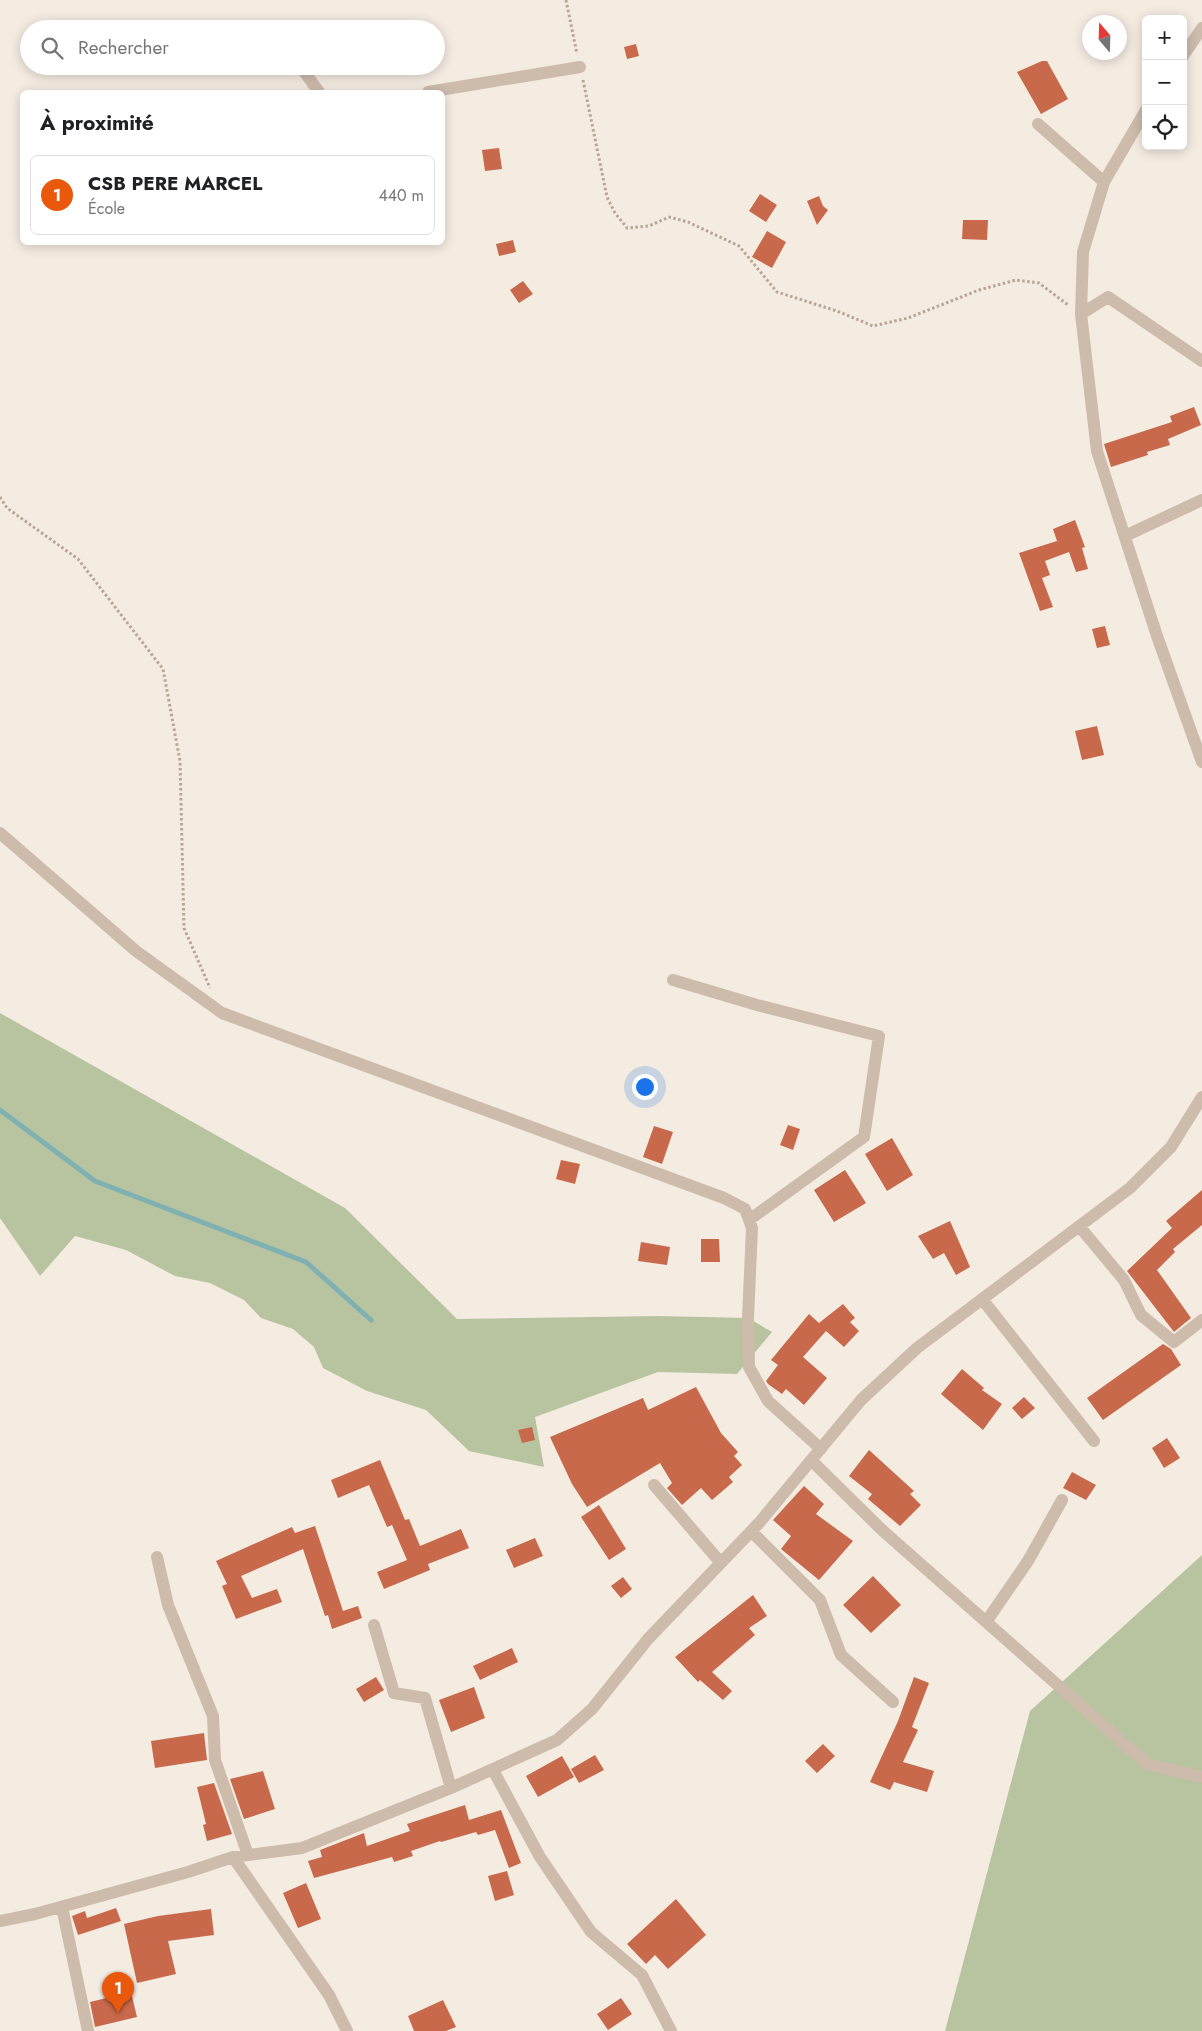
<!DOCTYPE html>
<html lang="fr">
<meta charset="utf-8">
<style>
:root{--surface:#fff;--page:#f2f2f2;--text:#202124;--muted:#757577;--line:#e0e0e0;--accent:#ea580c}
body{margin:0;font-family:Jost,sans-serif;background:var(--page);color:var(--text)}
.controls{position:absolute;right:15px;top:15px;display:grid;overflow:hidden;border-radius:8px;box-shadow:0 2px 12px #0003}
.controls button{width:45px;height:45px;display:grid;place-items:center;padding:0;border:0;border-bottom:1px solid var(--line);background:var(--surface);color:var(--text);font:25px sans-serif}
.compass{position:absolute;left:1082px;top:15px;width:45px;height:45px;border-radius:50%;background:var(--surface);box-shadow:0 2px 12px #0003;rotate:341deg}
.you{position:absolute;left:644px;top:1086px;width:18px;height:18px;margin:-12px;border:4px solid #fff;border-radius:50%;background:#1a73e8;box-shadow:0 0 0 8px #1a73e833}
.badge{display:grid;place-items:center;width:32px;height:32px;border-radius:50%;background:var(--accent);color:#fff;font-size:16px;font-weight:700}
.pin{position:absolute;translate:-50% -41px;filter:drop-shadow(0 1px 2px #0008)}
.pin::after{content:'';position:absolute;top:26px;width:18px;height:15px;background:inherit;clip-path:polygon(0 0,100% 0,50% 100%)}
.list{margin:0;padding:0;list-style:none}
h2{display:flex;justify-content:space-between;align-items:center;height:65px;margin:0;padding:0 20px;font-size:21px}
h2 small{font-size:16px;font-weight:400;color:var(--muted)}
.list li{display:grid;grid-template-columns:32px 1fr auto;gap:15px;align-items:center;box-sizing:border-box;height:80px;margin:0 10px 10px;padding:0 10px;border:1px solid var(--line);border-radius:8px}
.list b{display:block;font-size:19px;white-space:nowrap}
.list p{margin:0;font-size:16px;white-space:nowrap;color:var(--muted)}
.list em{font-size:16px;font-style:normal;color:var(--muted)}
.icon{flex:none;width:28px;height:28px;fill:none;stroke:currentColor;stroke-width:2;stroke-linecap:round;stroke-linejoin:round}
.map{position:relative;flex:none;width:1202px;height:2031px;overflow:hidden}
.search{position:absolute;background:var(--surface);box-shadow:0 2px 12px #0003;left:20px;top:20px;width:425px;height:55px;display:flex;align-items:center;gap:12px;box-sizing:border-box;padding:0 18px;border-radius:28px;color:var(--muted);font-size:19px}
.panel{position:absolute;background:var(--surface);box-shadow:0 2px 12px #0003;left:20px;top:90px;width:425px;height:155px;border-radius:8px}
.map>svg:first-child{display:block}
.green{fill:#b8c4a0}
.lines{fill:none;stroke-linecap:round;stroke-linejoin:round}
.stream{stroke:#7fb0b2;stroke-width:5}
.building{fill:#c8694b}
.path{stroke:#b9a596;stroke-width:3;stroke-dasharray:2.5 2.5;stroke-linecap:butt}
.minor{stroke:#cdbbac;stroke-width:12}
</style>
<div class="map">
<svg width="1202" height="2031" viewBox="0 0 1202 2031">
<rect width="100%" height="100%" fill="#f4ebe1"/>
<path class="green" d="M0,1013L345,1208L457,1319L658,1316L748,1318L772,1332L737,1374L658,1372L535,1417L544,1467L469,1451L426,1410L367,1391L323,1368L314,1347L293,1329L261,1318L244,1300L210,1283L175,1276L126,1250L75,1236L40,1276L0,1218Z
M1202,1555V2031H945L1030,1711Z"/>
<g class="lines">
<path class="stream" d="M0,1110L95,1181L306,1262L371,1320"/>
</g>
<path class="building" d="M636,44L639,56L627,59L624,47Z
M1042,61H1047L1068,99L1041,114L1017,72Z
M499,148L502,169L485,171L482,150Z
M760,194L777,205L766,222L749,211Z
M819,196L823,206L828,210L817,225L807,201Z
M963,220H988L987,240L962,239Z
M767,231L786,242L772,268L752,257Z
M513,240L516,252L499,256L496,244Z
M523,281L533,294L519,303L510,290Z
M1194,407L1201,425L1168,439L1170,445L1147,452L1148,455L1111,467L1104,444L1172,422L1170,416Z
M1075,520L1085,547L1082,548L1088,569L1076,572L1069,552L1045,561L1050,575L1042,578L1053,607L1040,611L1019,553L1057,541L1053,529Z
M1105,626L1110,645L1097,648L1092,629Z
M1097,726L1104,755L1082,760L1075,731Z
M788,1125L800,1129L793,1150L780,1145Z
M654,1126L673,1132L662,1164L643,1157Z
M892,1138L913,1175L887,1191L865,1154Z
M561,1160L580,1164L575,1184L556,1179Z
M845,1170L866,1203L834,1222L814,1190Z
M1202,1190V1225L1173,1249L1175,1252L1157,1270L1191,1318L1174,1332L1127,1271L1172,1228L1166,1221Z
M950,1221L970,1267L956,1275L944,1253L933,1259L918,1236Z
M701,1239H719L720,1262H701Z
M641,1242L670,1247L667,1265L638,1261Z
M843,1304L855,1318L850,1322L859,1331L844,1347L826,1331L803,1357L827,1378L804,1405L786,1389L782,1394L768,1384L766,1381L778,1365L771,1360L809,1314L819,1323Z
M1163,1344L1171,1349L1181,1365L1103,1420L1087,1398Z
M962,1369L984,1388L982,1390L1002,1404L983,1430L941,1394Z
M696,1387L721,1433L738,1452L734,1456L742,1465L729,1477L733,1482L712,1500L701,1488L682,1505L667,1488L672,1483L660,1463L587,1507L572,1484L550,1437L643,1398L648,1410Z
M1024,1397L1035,1408L1022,1419L1012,1408Z
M532,1427L535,1440L522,1443L518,1430Z
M1167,1438L1180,1458L1164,1468L1152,1448Z
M869,1450L914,1491L910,1494L921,1505L900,1526L868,1499L872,1494L849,1476Z
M380,1460L405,1520L409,1519L420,1546L461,1529L469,1548L428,1564L430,1570L384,1589L377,1572L407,1560L392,1525L387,1527L369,1485L338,1498L331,1480Z
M1072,1472L1096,1485L1086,1500L1063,1488Z
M804,1486L824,1504L816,1514L853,1541L819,1580L781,1549L791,1536L773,1520Z
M599,1505L626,1549L609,1560L581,1517Z
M315,1526L343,1611L358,1606L362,1618L332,1629L328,1615L325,1616L303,1549L241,1576L252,1598L277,1589L282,1602L236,1619L222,1586L227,1584L216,1561L292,1527L295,1533Z
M535,1538L543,1556L514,1568L506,1550Z
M873,1576L901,1605L871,1633L843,1605Z
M623,1577L632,1589L621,1598L611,1586Z
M753,1595L767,1616L749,1628L755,1635L712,1672L732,1691L723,1700L700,1680L698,1682L675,1657Z
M512,1648L518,1662L480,1680L473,1666Z
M376,1677L384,1690L364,1702L356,1689Z
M914,1677L929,1683L912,1727L918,1730L903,1762L934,1771L927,1792L894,1782L890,1790L870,1782L898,1721Z
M474,1687L485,1718L451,1732L439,1700Z
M204,1733L207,1760L155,1768L151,1741Z
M823,1744L835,1756L817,1773L805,1761Z
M595,1755L604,1770L579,1783L571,1769Z
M562,1756L574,1777L538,1797L526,1776Z
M263,1771L275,1809L244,1819L230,1779Z
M214,1783L232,1834L207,1841L203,1825L206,1824L197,1787Z
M465,1805L469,1820L501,1810L521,1863L509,1868L495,1830L478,1835L476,1832L441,1842L440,1841L411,1851L413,1856L394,1862L392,1857L314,1878L308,1861L322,1857L320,1850L364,1833L367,1846L410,1831L407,1824Z
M507,1871L514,1895L495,1901L488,1876Z
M306,1883L321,1919L298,1928L283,1893Z
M676,1899L706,1935L668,1969L655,1955L646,1964L627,1944Z
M116,1908L121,1921L78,1935L72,1916L85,1911L87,1918Z
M211,1909L214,1935L168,1941L176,1974L137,1983L124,1924L158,1916Z
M131,1992L137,2017L95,2027L90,2002Z
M621,1998L632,2014L608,2030L597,2014Z
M443,2000L456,2027L446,2031H414L408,2016Z"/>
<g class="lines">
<path class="path" d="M566,0L577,54
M583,80L607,197L615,213L627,228L649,226L669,217L688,222L739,246L777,292L837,311L873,326L908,318L979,290L1016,280L1039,283L1068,305
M0,497L7,508L78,559L163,669L180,761L184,928L210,988"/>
<path class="minor" d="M1183,56L1202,28
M300,66L319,92
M428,92L580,67
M1146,110L1104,182L1083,252L1081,314L1097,451L1157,636L1202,762
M1038,124L1104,182
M1081,314L1108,297L1202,361
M1125,536L1202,500
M0,833L136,951L222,1013L724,1198L745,1209L752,1228L748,1318L749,1367L768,1401L821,1449
M673,980L757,1005L879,1036L864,1137L749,1220
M1079,1226L1124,1280L1141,1315L1174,1342L1202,1320
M982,1299L1094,1441
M812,1461L882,1530L1147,1764L1202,1777
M654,1485L721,1563
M751,1531L820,1600L841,1655L893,1702
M157,1557L168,1605L213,1716L215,1760L248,1855
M986,1622L1028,1561L1062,1500
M374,1625L394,1693L425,1698L451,1788
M493,1770L540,1857L591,1932L642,1975L671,2031
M233,1857L329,1995L347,2031
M62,1907L88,2031
M0,1921L35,1914L188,1872L233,1857L302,1848L451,1788L557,1740L592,1709L648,1639L759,1523L861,1400L917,1348L1130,1188L1171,1147L1202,1097"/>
</g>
</svg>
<div class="controls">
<button>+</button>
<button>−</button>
<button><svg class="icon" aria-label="locate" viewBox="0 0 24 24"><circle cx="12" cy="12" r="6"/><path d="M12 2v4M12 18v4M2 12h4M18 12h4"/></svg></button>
</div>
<svg class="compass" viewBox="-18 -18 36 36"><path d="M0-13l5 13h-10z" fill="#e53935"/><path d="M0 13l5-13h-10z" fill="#757577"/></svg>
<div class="you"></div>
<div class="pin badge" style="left:118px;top:2013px">1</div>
<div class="search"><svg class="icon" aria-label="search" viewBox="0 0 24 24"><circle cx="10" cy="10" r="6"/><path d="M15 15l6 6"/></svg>Rechercher</div>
<section class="panel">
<h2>À proximité<small></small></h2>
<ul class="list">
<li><span class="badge">1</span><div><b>CSB PERE MARCEL</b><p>École</p></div><em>440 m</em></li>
</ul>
</section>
</div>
